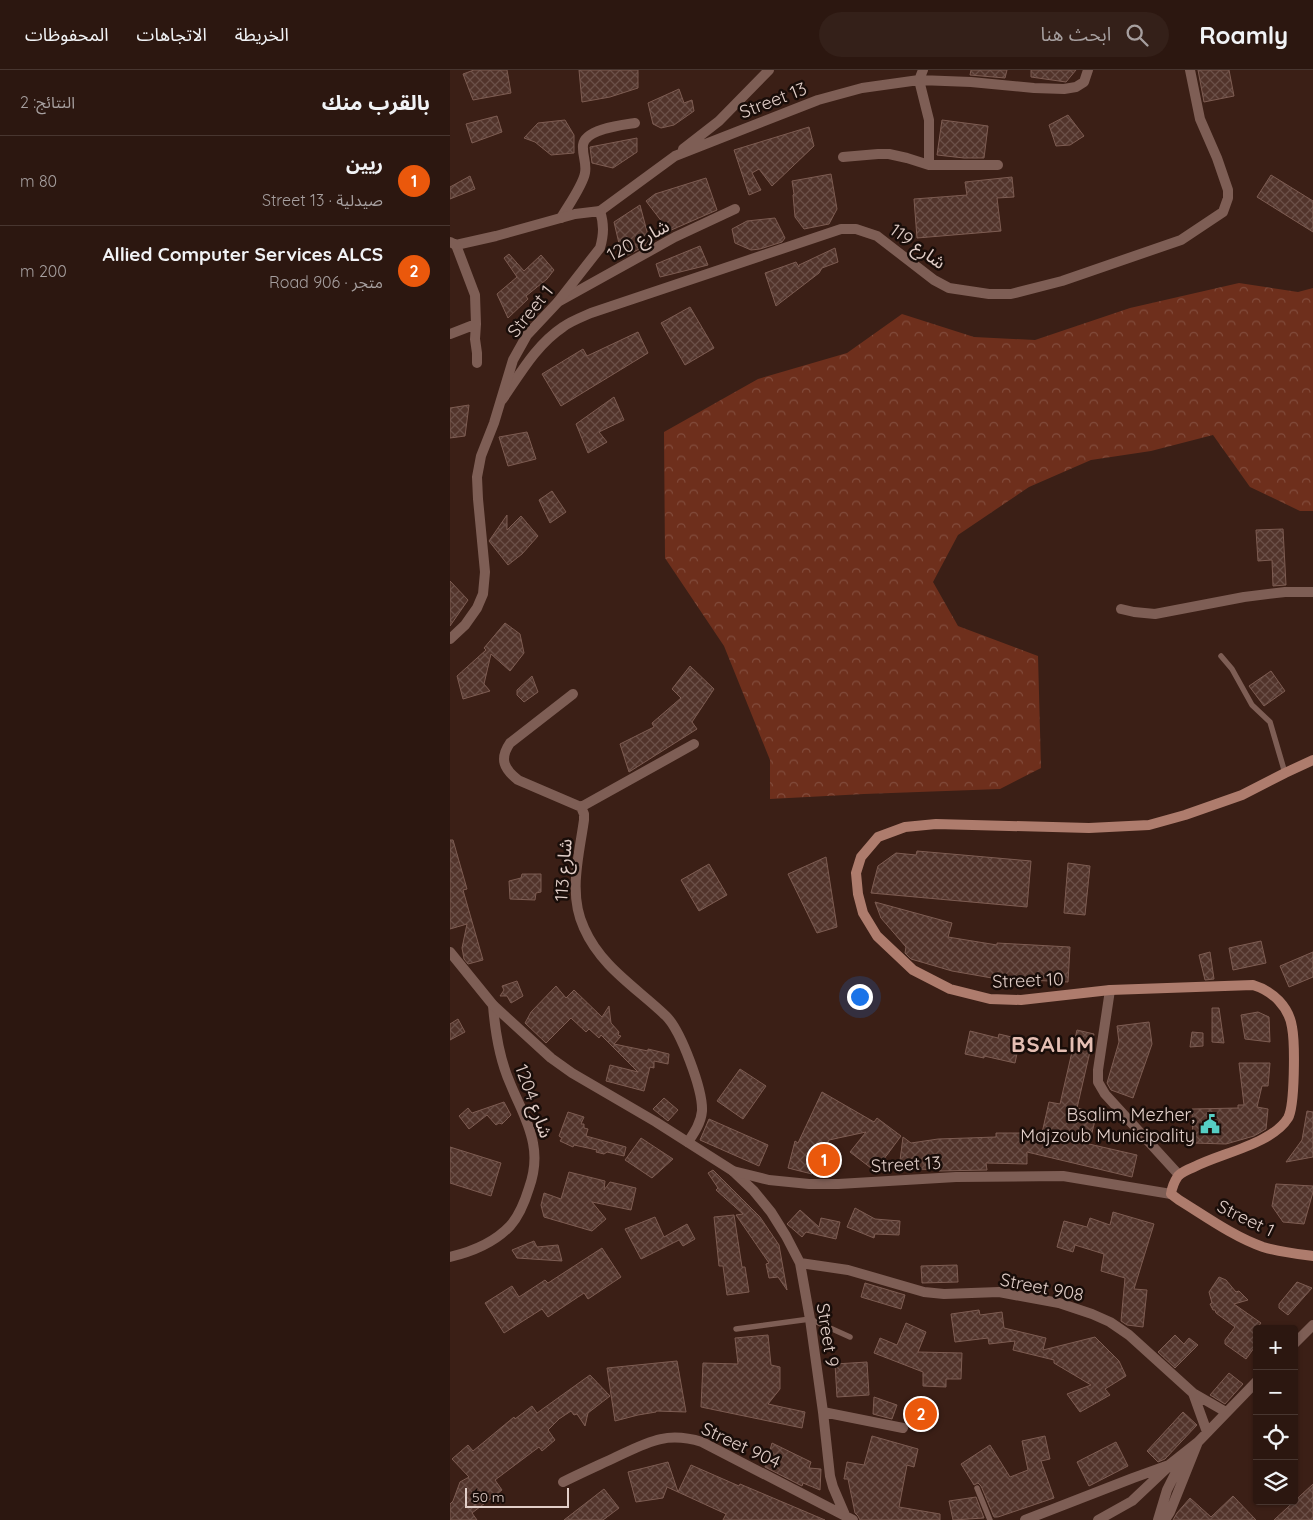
<!DOCTYPE html>
<html lang="ar">
<meta charset="utf-8">
<style>
:root{--surface:#2c1710;--page:#342019;--text:#f1f3f6;--muted:#a69f9f;--line:#483630;--accent:#ea580c}
body{margin:0;font-family:Quicksand,"Noto Sans Arabic",sans-serif;background:var(--page);color:var(--text);direction:rtl}
.controls{position:absolute;right:15px;bottom:15px;display:grid;overflow:hidden;border-radius:5px;box-shadow:0 1px 4px #0004}
.controls button{width:45px;height:45px;display:grid;place-items:center;padding:0;border:0;border-bottom:1px solid var(--line);background:var(--surface);color:var(--text);font:25px sans-serif}
.scale{position:absolute;left:15px;bottom:12px;width:104px;box-sizing:border-box;padding-left:5px;border:2px solid #e1cec8;border-top:0;font-size:14px;line-height:18px;white-space:nowrap;color:#e1cec8;-webkit-text-stroke:4px #190d09;paint-order:stroke}
.you{position:absolute;left:409px;top:926px;width:18px;height:18px;margin:-12px;border:4px solid #fff;border-radius:50%;background:#1a73e8;box-shadow:0 0 0 8px #1a73e833}
.badge{display:grid;place-items:center;width:32px;height:32px;border-radius:50%;background:var(--accent);color:#fff;font-size:16px;font-weight:700}
.pin{position:absolute;translate:-50% -50%;border:2px solid #fff;box-shadow:0 1px 5px #0006}
.list{margin:0;padding:0;list-style:none}
h2{display:flex;justify-content:space-between;align-items:center;height:65px;margin:0;padding:0 20px;font-size:21px}
h2 small{font-size:16px;font-weight:400;color:var(--muted)}
.list li{display:grid;grid-template-columns:32px 1fr auto;gap:15px;align-items:center;box-sizing:border-box;height:90px;padding:0 20px;border-top:1px solid var(--line)}
.list b{display:block;font-size:19px;white-space:nowrap}
.list p{margin:0;font-size:16px;white-space:nowrap;color:var(--muted)}
.list em{font-size:16px;font-style:normal;color:var(--muted)}
.icon{flex:none;width:28px;height:28px;fill:none;stroke:currentColor;stroke-width:2;stroke-linecap:round;stroke-linejoin:round}
.map{position:relative;flex:none;width:863px;height:1450px;overflow:hidden;direction:ltr}
header{display:flex;align-items:center;gap:30px;box-sizing:border-box;height:70px;padding:0 25px;background:var(--surface);border-bottom:1px solid var(--line)}
header strong{font-size:24px}
nav{display:flex;gap:28px;margin-inline-start:auto;font-size:18px}
.search{width:350px;height:45px;background:var(--page);display:flex;align-items:center;gap:12px;box-sizing:border-box;padding:0 18px;border-radius:28px;color:var(--muted);font-size:19px}
main{display:flex}
aside{flex:1;background:var(--surface)}
.map>svg:first-child{display:block}
.forest{fill:url(#forest-crowns)}
.building{fill:url(#building-cross-hatch);stroke:#7d5c52}
.lines{fill:none;stroke-linecap:round;stroke-linejoin:round}
.service{stroke:#7e5e55;stroke-width:5.5}
.minor{stroke:#7e5e55;stroke-width:10}
.tertiary{stroke:#7e5e55;stroke-width:10}
.secondary{stroke:#ae7c6d;stroke-width:10}
.labels{text-anchor:middle;dominant-baseline:central;stroke-width:5;stroke-linejoin:round;paint-order:stroke}
.street-label{font-size:18px;fill:#e1cec8;stroke:#190d09}
.poi-label{font-size:18px;fill:#e1cec8;stroke:#190d09;text-anchor:end}
.district-label{font-size:22px;font-weight:bold;letter-spacing:1px;fill:#e5bfb4;stroke:#190d09}
</style>
<header>
<strong>Roamly</strong>
<div class="search"><svg class="icon" aria-label="search" viewBox="0 0 24 24"><circle cx="10" cy="10" r="6"/><path d="M15 15l6 6"/></svg>ابحث هنا</div>
<nav><a>الخريطة</a><a>الاتجاهات</a><a>المحفوظات</a></nav>
</header>
<main>
<div class="map">
<svg width="863" height="1450" viewBox="0 0 863 1450">
<defs>
<pattern id="forest-crowns" width="20" height="18" patternUnits="userSpaceOnUse" patternTransform="scale(1.25)"><rect width="20" height="18" fill="#6e2f1c"/><path d="M2 6a3 3 0 1 1 6 0M12 15a3 3 0 1 1 6 0" fill="none" stroke="#824c3c"/></pattern>
<pattern id="building-cross-hatch" width="8" height="8" patternUnits="userSpaceOnUse" patternTransform="scale(1.25)"><rect width="8" height="8" fill="#52342b"/><path d="M0 0l8 8M0 8l8-8" fill="none" stroke="#6b5048"/></pattern>
</defs>
<rect width="100%" height="100%" fill="#3b1f16"/>
<path class="forest" d="M789,213L848,222L863,218V441H850L800,417L763,365L701,381L641,390L579,417L508,465L483,512L508,556L588,586L591,698L550,719L414,724L320,729V690L274,576L215,488L214,362L308,309L397,283L452,244L524,267L585,270L680,238Z"/>
<path class="building" d="M24,0H57L61,23L23,30L13,4Z
M129,0H188V18L160,27L132,32Z
M521,0H557L555,8L520,5Z
M581,0H626L616,12L581,7Z
M748,0H779L784,26L754,32Z
M229,19L234,33L242,30L244,41L224,55L211,58L203,54L198,33Z
M618,45L634,66L620,75L606,76L599,55Z
M47,46L52,62L22,73L16,54Z
M115,50L124,65V83L101,85L85,72L74,68L88,53Z
M492,50L538,56L534,88H514L487,85Z
M359,57L364,76L322,116L309,99L302,103L311,120L299,125L284,80Z
M187,68V82L163,98L142,93L140,77Z
M381,104L387,139L379,154L354,159L345,147L343,125L344,124L342,111Z
M821,105L863,131V162L807,127Z
M20,106L25,119L0,129V117Z
M562,107L564,127L547,128L551,161L467,168L464,129L517,125L515,112Z
M256,108L267,140L219,161L196,131L205,124Z
M190,135L200,173L178,185L171,182L164,152Z
M325,148L335,168L332,172L310,179L301,180L285,173L282,159L297,151Z
M250,176L258,195L210,207L206,194Z
M385,178L388,192L372,198L369,203L326,236L315,203L346,192L349,197V195Z
M59,184L74,201L91,185L104,200L97,209L76,226L78,229L58,248L47,224L67,207L54,188Z
M240,237L264,278L235,295L211,253Z
M188,262L198,283L111,336L92,304L133,279L137,286Z
M164,327L174,350L149,362L157,372L138,383L126,354Z
M19,335L15,366L0,368V338Z
M77,362L86,389L58,396L49,367Z
M102,421L116,442L100,453L89,430Z
M57,445V460L71,446L88,466L72,484L58,495L39,471Z
M833,459L836,515L823,516L822,490L808,491L806,460Z
M0,511L18,530L0,556Z
M55,553L70,564L74,583L60,601L41,584L34,614L40,621L13,629L7,606L36,580L34,578Z
M240,596L264,619L242,652L247,659L179,702L170,674L204,657L202,653L231,628L222,619Z
M821,601L835,621L814,636L799,616Z
M82,606L88,622L74,632L67,625V620Z
M0,770H3L17,819L13,820L33,890L18,894L14,889L12,878L17,854L0,859Z
M467,781L581,791L577,837L421,823L428,796L446,783L466,785Z
M376,787L387,857L367,863L338,804Z
M618,793L640,796L635,845L614,843Z
M259,794L277,825L249,841L231,810Z
M72,804H91V822L86,823L85,830L60,829L59,811L71,808Z
M425,832L502,853L498,867L547,875V873L620,877L618,912L542,908L502,901L461,889L455,883L456,877L431,848Z
M811,871L816,893L783,900L779,878Z
M760,882L764,909L755,910L749,885Z
M863,882V907L839,917L830,896Z
M67,911L73,926L61,933L57,926H50L54,920L52,916Z
M106,916L116,928L124,920L152,947L159,936L161,953L169,962L168,965L171,966L164,974L198,981V979L219,984L218,994L204,991V998L200,997L194,1021L156,1011L160,995L188,1002L151,965L149,968L139,959L136,962L121,948L96,973L75,953L81,942Z
M762,938H769L774,973L762,972Z
M808,942L819,947L820,972L795,969L791,945Z
M8,949L15,962L0,970V954Z
M699,952L702,974L683,1028L661,1020L657,1013L669,972L667,956Z
M627,960L644,964L627,1038L647,1043L639,1074L687,1085L682,1107L577,1082V1094L536,1093L537,1100L489,1101V1100L449,1098L453,1067L461,1073L488,1069L546,1067V1063H592L599,1032L610,1034Z
M520,961L548,968L549,964L570,969L565,993L534,986V988L515,984Z
M742,962L753,963V976L740,977Z
M789,993H820L818,1016H812L807,1037L818,1039L816,1059L804,1066L776,1074L743,1073L742,1039L788,1038V1035H794Z
M290,999L316,1016L293,1049L267,1031Z
M372,1022L424,1052L427,1048L451,1066L425,1101L400,1082L416,1062L379,1070L362,1104L338,1098L345,1071L348,1073Z
M214,1028L228,1040L218,1051L203,1039Z
M54,1032L61,1045L52,1054L49,1053L46,1055L37,1045L19,1059L9,1046L18,1038L22,1043Z
M857,1041L863,1042V1087L836,1092L852,1070Z
M118,1042L134,1047L131,1054H134V1058L138,1059L136,1066L176,1077L174,1086L157,1082L154,1084L146,1082L147,1080L124,1075L123,1077L110,1071L112,1068L109,1066Z
M259,1049L318,1075L309,1096L250,1070Z
M191,1068L223,1089L202,1108L175,1090Z
M0,1077L51,1093L41,1126L0,1113Z
M263,1100L310,1147L329,1175L337,1220L328,1207L319,1208L316,1194L319,1193L286,1145L293,1144L266,1120L268,1118L258,1103Z
M119,1102L155,1111L154,1120L160,1112L186,1118L181,1140L142,1132L156,1149L142,1161L94,1147L91,1135L94,1123L111,1129Z
M826,1114L863,1116V1122L854,1154L833,1152L822,1136Z
M405,1138L425,1149L450,1151L449,1165L425,1164L424,1168L397,1157Z
M350,1140L369,1157L371,1148L390,1152L386,1169L356,1162L352,1167L337,1154Z
M663,1142L704,1154L684,1219L697,1220L693,1257L677,1255L671,1251L675,1208L651,1201L654,1184L625,1175L623,1182L607,1177L614,1151L637,1157L640,1148L660,1155Z
M284,1145L292,1197H295L299,1222L277,1225L273,1196H269L264,1147Z
M205,1147L214,1167L237,1154L245,1169L233,1176L229,1170L191,1189L175,1159Z
M84,1171L87,1177L108,1175L112,1191L67,1188L62,1180Z
M152,1178L171,1207L138,1229L134,1223L98,1247L92,1239L54,1263L35,1233L62,1216L69,1227L95,1210L98,1213Z
M507,1195L508,1212L472,1213L471,1196Z
M769,1207L776,1210L786,1222L789,1221L798,1230L784,1234L811,1253L807,1258V1274L796,1289L775,1274V1270L785,1257L766,1243L765,1240H763L760,1234L762,1233L759,1222Z
M847,1212L862,1218L838,1245L829,1238V1234Z
M415,1213L455,1225L451,1239L411,1227Z
M529,1240L530,1245L552,1242L554,1258L596,1268L593,1280L645,1267L669,1291L676,1306L655,1319L660,1325L646,1333L645,1332L646,1333L630,1342L617,1324L641,1315L604,1293V1290L563,1280L565,1271L539,1274L538,1268L505,1272L501,1244Z
M456,1253L476,1262L468,1282L512,1283L511,1309H496V1317L473,1316V1302L424,1283L430,1268L447,1275Z
M318,1265L321,1295L330,1297V1319L318,1334L355,1342L352,1358L251,1337L253,1293L288,1294L285,1268Z
M725,1265L734,1274L739,1268L748,1275L725,1298L708,1282Z
M227,1291L236,1342L206,1341V1342L188,1345L165,1351L157,1298Z
M417,1292L419,1325L387,1327L385,1294Z
M779,1303L793,1314L775,1334L760,1325Z
M140,1305L160,1326L138,1343L135,1356L127,1344L124,1345L121,1341L109,1349L98,1360L105,1370L92,1381L89,1377L45,1410L52,1420L22,1443L27,1450H0V1434L3,1431L10,1412L19,1407L2,1389L18,1375L23,1381L64,1347L65,1349L82,1336L87,1343Z
M424,1327L447,1335L442,1349L423,1344Z
M733,1342L747,1355L715,1389L708,1392L697,1381Z
M422,1366L468,1379L464,1397L457,1395L449,1437L490,1444V1450H410L408,1446L405,1443L398,1409H394L397,1392L414,1395Z
M595,1366L600,1389L591,1391L604,1428L548,1447H544L531,1416L528,1413L524,1415L511,1394L540,1375L560,1407L578,1400L572,1371Z
M666,1372L678,1396L639,1416L627,1392Z
M322,1373L361,1392L359,1398L371,1399L370,1420L353,1413L352,1416L315,1397Z
M218,1392L228,1422L217,1417L213,1428L186,1432L178,1402Z
M241,1395L289,1416L290,1414L375,1450H273L276,1444L228,1422Z
M863,1414V1450H824Z
M154,1419L169,1438L153,1450H114Z
M783,1426L806,1450H723L727,1443L740,1428L761,1447Z
M526,1427L534,1448L503,1450L499,1431Z"/>
<g class="lines">
<path class="service" d="M771,586L782,599L802,635L820,652L835,703
M286,1259L360,1249L400,1267
M527,1418L540,1450"/>
<path class="minor" d="M473,0L469,10L479,50V95
M233,79L269,51L319,0
M393,87L428,84H439L457,88L479,95H548
M150,141L225,86L368,30L412,18L469,10L521,12L584,18L614,19L626,17L634,12L638,0
M111,148C118,136 133,115 135,103C137,93 132,85 133,75C135,59 172,55 185,53
M6,175L25,225L26,254L25,269L27,283V293
M108,232L225,167L285,139
M0,264L26,254
M52,330C70,304 86,275 113,257C121,251 132,247 141,243L391,159H406L427,166L484,210L499,218L539,224H561L612,211L731,170L773,142L778,128V120L767,88L750,49L740,0
M671,539L684,542L705,544L794,527L835,522H863
M123,624L60,673C49,689 54,699 68,710L131,737L134,744V750C129,786 118,824 134,858C151,897 187,918 216,946C231,961 253,1020 252,1041C251,1053 244,1063 238,1072
M131,737L244,674
M660,920L648,1000V1012L655,1024L729,1105
M283,1101L303,1120L321,1142L336,1166L350,1193L360,1249L373,1342L380,1406L383,1417L395,1445
M0,1187C21,1182 45,1172 60,1156C70,1145 75,1131 79,1118C84,1104 86,1088 83,1073C79,1051 68,1033 60,1013C49,988 45,961 43,935
M350,1193L398,1200L474,1222L494,1224L549,1222L565,1225L609,1233L642,1244L660,1252L679,1265L743,1323L776,1342
M844,1274L863,1255
M743,1323L757,1362
M373,1342L453,1358
M113,1412C131,1403 149,1395 166,1387C198,1372 216,1361 252,1372L403,1450
M575,1450L683,1408L719,1395L748,1372
M648,1450L682,1431L718,1397
M708,1450L717,1420L734,1386
M715,1450L720,1442L748,1372L807,1311"/>
<path class="tertiary" d="M0,172L6,175L46,166L125,144L150,141C154,154 154,164 150,178L107,233L77,265L63,290L44,353L31,386L27,407L28,429L35,502L33,524L27,538L15,555L0,569
M0,882L43,935L101,988L122,1003L206,1052L283,1101L319,1110L359,1114H388L506,1107L613,1106L721,1124"/>
<path class="secondary" d="M863,690L835,703L792,725L735,745L699,755L639,758L486,754L455,757L428,767L411,787L406,803L408,824L413,843L427,866L463,900L500,919L540,929L571,930L660,920L803,915C823,921 839,937 842,957C845,973 845,1036 838,1048C822,1074 771,1083 744,1097C739,1099 732,1102 728,1106C724,1112 722,1117 721,1124L729,1130C755,1146 784,1167 813,1177C829,1182 847,1184 863,1186"/>
</g>
<defs>
<symbol id="civic-bare" viewBox="-9 -9 18 18"><path d="M-.6-6.5H3V-4.5H.6V-3L4-1V1h2V6H-6V1h2V-1L-.6-3ZM-1.2 2.5V6h2.4V2.5Z" fill="#56cec4" stroke="#190d09" stroke-width="2.5" paint-order="stroke"/></symbol>
</defs>
<g fill-rule="evenodd">
<use href="#civic-bare" x="746" y="1040" width="28" height="28"/>
</g>
<g class="labels">
<g class="street-label">
<text transform="translate(323 30) rotate(-21)">Street 13</text>
<text transform="translate(188 170) rotate(-28)">شارع 120</text>
<text transform="translate(468 176) rotate(36)">شارع 119</text>
<text transform="translate(80 241) rotate(-51)">Street 1</text>
<text transform="translate(113 800) rotate(-86)">شارع 113</text>
<text transform="translate(578 910) rotate(-2)">Street 10</text>
<text transform="translate(84 1031) rotate(70)">شارع 1204</text>
<text transform="translate(456 1094) rotate(-3)">Street 13</text>
<text transform="translate(796 1148) rotate(26)">Street 1</text>
<text transform="translate(592 1217) rotate(11)">Street 908</text>
<text transform="translate(378 1265) rotate(81)">Street 9</text>
<text transform="translate(291 1375) rotate(25)">Street 904</text>
</g>
<g class="poi-label">
<text x="745" y="1044">Bsalim, Mezher,<tspan x="745" dy="21">Majzoub Municipality</tspan></text>
</g>
<g class="district-label">
<text x="603" y="974">BSALIM</text>
</g>
</g>
</svg>
<div class="controls">
<button>+</button>
<button>−</button>
<button><svg class="icon" aria-label="locate" viewBox="0 0 24 24"><circle cx="12" cy="12" r="6"/><path d="M12 2v4M12 18v4M2 12h4M18 12h4"/></svg></button>
<button><svg class="icon" aria-label="layers" viewBox="0 0 24 24"><path d="M12 4l9 5-9 5-9-5zM3 14l9 5 9-5"/></svg></button>
</div>
<div class="scale">50 m</div>
<div class="you"></div>
<div class="pin badge" style="left:374px;top:1090px">1</div>
<div class="pin badge" style="left:471px;top:1344px">2</div>
</div>
<aside>
<h2>بالقرب منك<small>النتائج: 2</small></h2>
<ul class="list">
<li><span class="badge">1</span><div><b>ريين</b><p>صيدلية · Street 13</p></div><em>80 m</em></li>
<li><span class="badge">2</span><div><b>Allied Computer Services ALCS</b><p>متجر · 906 Road</p></div><em>200 m</em></li>
</ul>
</aside>
</main>
